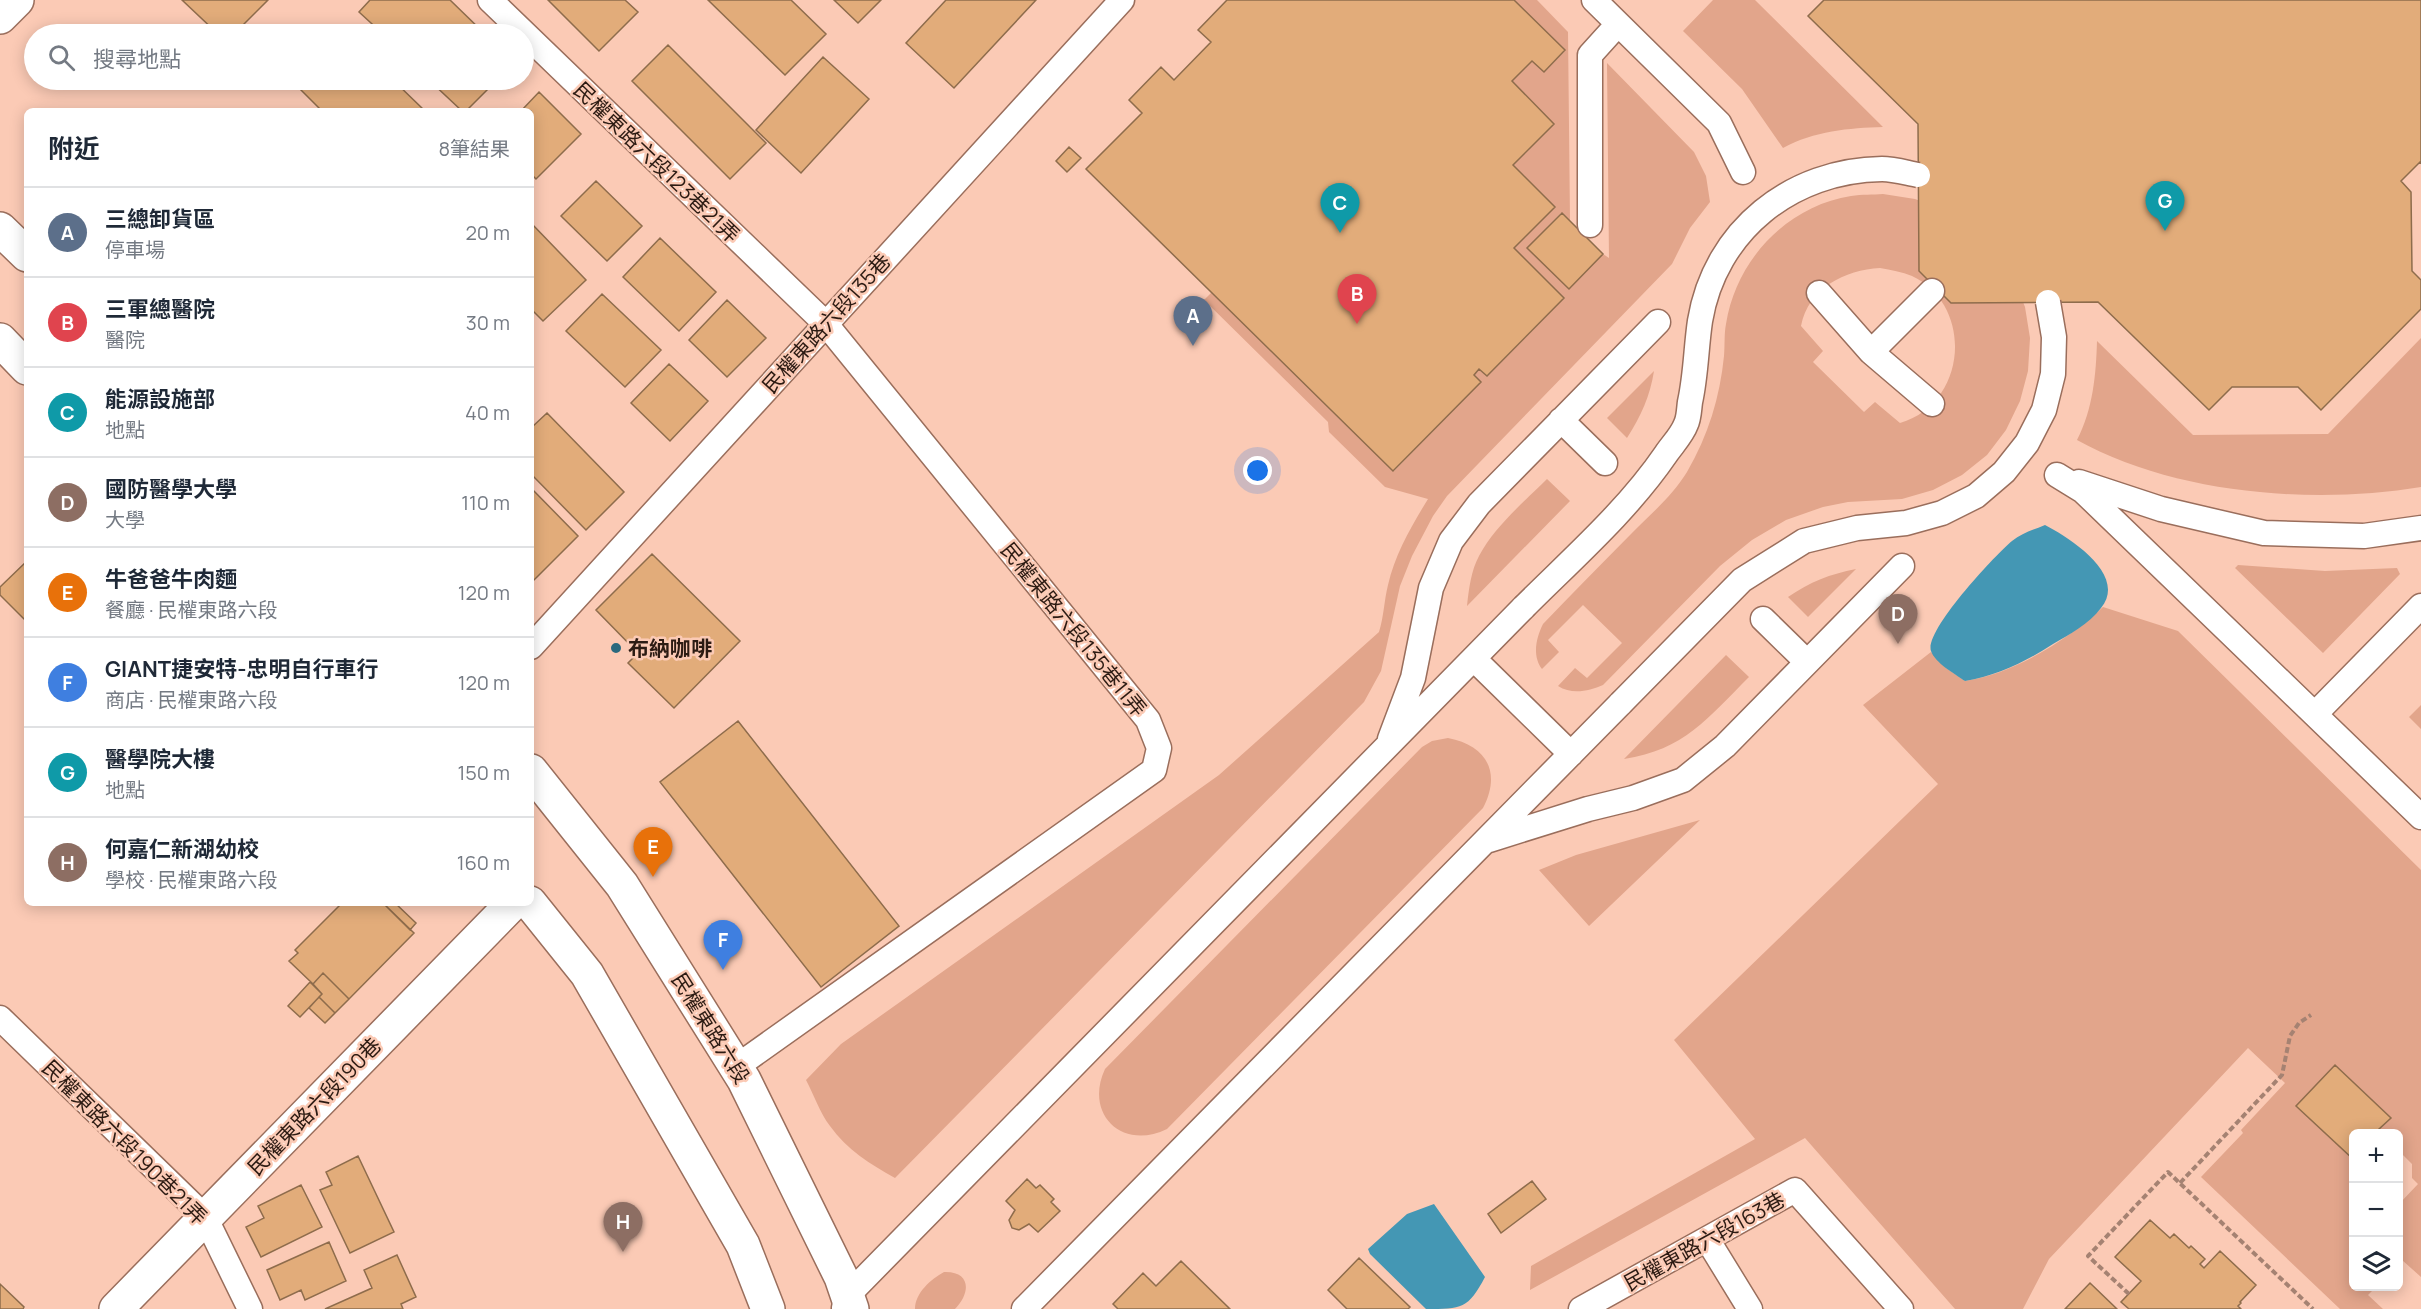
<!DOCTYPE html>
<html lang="zh-TW">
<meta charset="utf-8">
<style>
:root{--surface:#fff;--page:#f6f6f7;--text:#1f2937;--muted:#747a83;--line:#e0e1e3;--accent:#0f766e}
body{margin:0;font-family:Manrope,"Noto Sans TC",sans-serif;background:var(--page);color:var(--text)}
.controls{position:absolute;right:18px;bottom:18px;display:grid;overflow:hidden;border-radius:9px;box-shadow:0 3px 15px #0003}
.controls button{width:54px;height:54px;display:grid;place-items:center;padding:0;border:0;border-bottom:2px solid var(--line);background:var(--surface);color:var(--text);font:30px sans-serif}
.you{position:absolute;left:1258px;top:471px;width:21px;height:21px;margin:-15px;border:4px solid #fff;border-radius:50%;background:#1a73e8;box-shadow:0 0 0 9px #1a73e833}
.badge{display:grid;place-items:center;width:39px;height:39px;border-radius:50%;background:var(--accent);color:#fff;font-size:20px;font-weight:700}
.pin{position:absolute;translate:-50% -50px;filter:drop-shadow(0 2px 3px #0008)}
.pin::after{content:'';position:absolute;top:32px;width:21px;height:18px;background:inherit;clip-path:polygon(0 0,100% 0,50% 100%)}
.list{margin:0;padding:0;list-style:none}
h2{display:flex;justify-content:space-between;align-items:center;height:78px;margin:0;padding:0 24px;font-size:26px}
h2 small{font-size:20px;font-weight:400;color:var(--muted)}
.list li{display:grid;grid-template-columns:39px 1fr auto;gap:18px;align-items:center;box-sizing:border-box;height:90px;padding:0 24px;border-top:2px solid var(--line)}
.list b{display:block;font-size:22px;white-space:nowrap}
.list p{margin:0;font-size:20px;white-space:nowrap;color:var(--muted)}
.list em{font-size:20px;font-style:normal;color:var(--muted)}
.icon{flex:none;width:33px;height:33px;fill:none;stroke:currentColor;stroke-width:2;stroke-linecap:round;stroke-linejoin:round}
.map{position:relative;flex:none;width:2421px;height:1309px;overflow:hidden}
.search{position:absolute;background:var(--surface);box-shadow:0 3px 15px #0003;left:24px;top:24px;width:510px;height:66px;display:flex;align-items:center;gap:15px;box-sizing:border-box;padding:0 21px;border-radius:33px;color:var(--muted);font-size:22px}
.panel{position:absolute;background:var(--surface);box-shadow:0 3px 15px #0003;left:24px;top:108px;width:510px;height:798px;border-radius:9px}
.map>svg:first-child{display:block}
.green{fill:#e2a58b;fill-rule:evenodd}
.water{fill:#4497b4}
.building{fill:#e2ac7a;stroke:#8e6c4c;stroke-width:1.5}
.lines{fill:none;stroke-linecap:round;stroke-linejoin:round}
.lane-casing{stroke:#9a6e5c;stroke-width:27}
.street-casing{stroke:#9a6e5c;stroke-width:36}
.secondary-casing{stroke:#9a6e5c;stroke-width:36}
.path{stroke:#a58272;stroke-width:4;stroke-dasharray:6 3;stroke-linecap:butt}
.lane{stroke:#fff;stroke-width:24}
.street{stroke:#fff;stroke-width:33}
.secondary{stroke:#fff;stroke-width:33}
.lane-bridge-casing{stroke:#9a6e5c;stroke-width:27;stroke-linecap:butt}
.lane-bridge{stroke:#fff;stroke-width:24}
.poi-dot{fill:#2a697e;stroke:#fbcab5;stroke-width:2}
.labels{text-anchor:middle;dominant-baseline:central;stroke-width:5;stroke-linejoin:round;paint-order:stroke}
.street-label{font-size:21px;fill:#2c1b13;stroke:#fbcab5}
.poi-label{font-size:21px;font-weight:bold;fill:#2c1b13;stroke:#fbcab5;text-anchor:start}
</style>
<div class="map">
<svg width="2421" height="1309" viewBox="0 0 2421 1309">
<rect width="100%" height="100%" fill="#fbcab5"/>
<path class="green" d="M1514,0H1537L1568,32L1570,221L1561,213L1527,248L1568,288L1603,254L1609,258L1607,63L1694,152L1706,176L1710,202L1690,228L1672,264L1447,496L1433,516L1412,556L1400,586L1381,671L1364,702L895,1178C870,1164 847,1150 830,1126C820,1113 814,1095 806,1080L841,1044L1219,775L1379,632C1384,616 1384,601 1388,585C1395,554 1412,525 1428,499L1385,487L1329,432L1328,422L1204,300L1212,292L1394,471L1480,382L1474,375L1479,369L1487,376L1564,298L1514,248L1555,207L1513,165L1554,124L1512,81L1532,61L1544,72L1565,51Z
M1713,0H1755L1883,127C1849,128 1814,131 1783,148L1742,89L1683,31Z
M1883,194L1915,199L1945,210L2013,277L2025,307L2030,338L2028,371L2020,401L2006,430L1987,455L1962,475L1933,490L1902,499L1848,502L1823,507L1786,520L1752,540L1720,566L1603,685C1589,691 1572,695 1558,686L1575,668L1587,678L1622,643L1583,605L1548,640L1559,652L1542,669C1532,656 1536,638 1543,624C1572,594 1602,563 1632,533C1651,514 1673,495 1687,472C1708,436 1720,397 1724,356C1725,345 1724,334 1726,324C1736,260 1787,206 1851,196C1862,194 1873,195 1883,194ZM1880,268C1891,270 1902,272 1912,276C1975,306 1967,404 1900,423L1875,402L1864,412L1813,362L1823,351L1801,326C1808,288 1845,270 1880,268Z
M2421,338V487C2313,505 2174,494 2077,440C2093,409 2096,375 2097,341L2193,435L2328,434Z
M1654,371C1650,396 1641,416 1627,438L1607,418Z
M1547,479L1570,501L1467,606C1469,588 1471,571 1479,556C1495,526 1524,502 1547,479Z
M2238,565L2325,571L2397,568L2400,574L2323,653L2235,568Z
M1856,569L1808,617L1788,597C1810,582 1830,574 1856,569Z
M2103,607L2178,631L2421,870V1277L2402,1260L2399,1263V1204L2418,1184L2412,1178V1164L2399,1151L2398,1134L2383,1133L2378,1130L2391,1118L2335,1065L2296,1106L2353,1159L2354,1286L2376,1287L2368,1295L2383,1309H2340L2201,1177L2243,1133L2241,1130L2285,1083L2248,1048L2049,1259L2023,1309H1955L1805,1138L1530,1290L1531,1266L1755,1139L1674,1040L1938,784L1863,705L1931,652L1946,668L1965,681C2013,674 2068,640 2103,607Z
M1726,655L1749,677C1708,718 1684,750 1624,759Z
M2421,705V729L2409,717Z
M1448,738C1486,745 1502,772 1483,808L1167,1129C1122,1151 1084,1114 1105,1069L1422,747L1432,741Z
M1700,820L1589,926L1539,870L1576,855Z
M944,1272C971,1271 971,1293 955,1309H915C915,1293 931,1279 944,1272Z"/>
<path class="water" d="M2045,525C2070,538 2128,575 2101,608C2089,624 2070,634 2053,644C2027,661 1997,676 1965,681C1955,674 1935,663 1931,651C1924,631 1996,554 2012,541C2022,533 2033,530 2045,525Z
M1434,1204L1485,1277C1468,1309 1462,1309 1426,1309L1370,1254L1368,1249L1407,1214Z"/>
<path class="building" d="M182,0H268L234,34H218Z
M370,0H450L485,34H383L359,12Z
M548,0H625L638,12L599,51Z
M708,0H791L826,34L785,75Z
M834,0H881L858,23Z
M946,0H1036L954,88L906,43Z
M1227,0H1514L1565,50L1544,72L1532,61L1512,81L1554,124L1513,165L1555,207L1514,248L1564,298L1487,376L1479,369L1474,375L1481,382L1393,471L1086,169L1142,113L1129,100L1161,67L1174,80L1211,42L1198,30Z
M1824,0H2421V163L2420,162L2401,181L2411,192L2412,271L2421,280V309L2321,410L2298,387H2232L2209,410L2098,302L1951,303L1919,271L1918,124L1808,16Z
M341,28L347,34H335Z
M668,45L766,143L730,179L632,81Z
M823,57L869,99L801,173L756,130Z
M291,80H393L425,111H322Z
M429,80H497L466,111H462Z
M539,92L581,134L536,179L531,174V111H521Z
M1069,147L1081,158L1067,172L1056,161Z
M596,181L642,226L607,261L561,216Z
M1562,213L1603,254L1569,289L1527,248Z
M531,223L586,280L543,321L531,309Z
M660,238L716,292L679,331L623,277Z
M602,294L661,350L625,387L566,331Z
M727,300L766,338L727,377L689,340Z
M669,364L708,401L670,441L631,403Z
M547,413L624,492L586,530L531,474V428Z
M531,488L578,536L531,583Z
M652,554L740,641L674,708L628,663L638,653L596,610Z
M27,561V622L0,595V587Z
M738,721L899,926L821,987L660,782Z
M342,903H383L414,933L349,999L323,973L313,984L289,961L298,953L295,950Z
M383,903H395L416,923L410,930Z
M323,973L349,999L335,1013L319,997L322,994L313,984Z
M310,982L322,994L300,1017L288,1006Z
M319,997L335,1013L325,1023L309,1008Z
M2335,1065L2391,1118L2378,1130L2383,1134H2354L2353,1159L2296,1106Z
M358,1156L394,1232L350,1253L320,1190L332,1185L326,1172Z
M1027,1179L1036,1188L1040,1185L1054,1199L1051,1202L1060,1211L1038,1232L1029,1224L1019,1230L1012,1228L1009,1220L1015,1210L1006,1201Z
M1532,1181L1546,1199L1501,1233L1488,1214Z
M301,1185L322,1227L261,1257L246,1227L264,1218L258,1206Z
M2150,1220L2170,1238L2174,1234L2189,1248L2191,1246L2205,1259L2200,1264L2204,1268L2220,1251L2256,1285L2240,1302L2241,1303L2238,1306L2241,1309H2129L2121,1302L2141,1281L2115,1257Z
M329,1242L346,1281L305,1300L301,1290L280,1300L267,1270Z
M397,1255L416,1297L401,1304L403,1309H325L372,1288L364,1270Z
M1359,1258L1410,1307L1408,1309H1347L1328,1290Z
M1181,1261L1230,1309H1118L1113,1304L1143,1273L1156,1286Z
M2090,1283L2117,1309H2065Z
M0,1284L24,1307L23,1309H0Z"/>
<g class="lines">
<defs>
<path id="lane" d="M490,0L825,323L1148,720L1159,748L1154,770L736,1067
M1594,0L1719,123L1743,172
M1590,225V55L1618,24
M1819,293L1871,352L1932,404
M1871,352L1932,291
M1561,420L1605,463
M2057,475L2083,491L2421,817
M2079,482L2161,509L2264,533L2364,536L2421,528
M1763,619L1807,662
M531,647L1122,0
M1474,659L1571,754
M2315,714L2421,606
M1390,739L1413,678L1431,588L1451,541L1479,504L1658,322
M1489,840L1588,809L1633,798L1683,780L1725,746L1902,566
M0,1018L205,1217L250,1309
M1707,1239L1750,1309
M844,1308L847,1296L1524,607
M1024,1309L1621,703
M1581,1309L1795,1190L1901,1309"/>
<path id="street" d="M0,17L17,0
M116,1309L513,903"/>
<path id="secondary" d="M0,229L27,255
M0,340L27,368
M531,771L622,885L744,1080L841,1277L852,1309
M530,903L587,974L743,1245L768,1309"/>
</defs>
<use href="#lane" class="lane-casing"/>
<use href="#street" class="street-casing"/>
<use href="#secondary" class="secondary-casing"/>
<path class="path" d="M2180,1183L2282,1075L2290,1036L2299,1023L2311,1015
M2129,1294L2088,1256L2168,1172L2313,1309"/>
<use href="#lane" class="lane"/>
<use href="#street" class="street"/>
<use href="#secondary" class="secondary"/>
<defs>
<path id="lane-bridge" d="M1524,607C1573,558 1627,511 1666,454C1672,445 1682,435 1686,424C1689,418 1689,409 1690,402C1696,375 1696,348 1700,321C1715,230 1792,170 1882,169C1894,169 1907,173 1918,175
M1621,703L1742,580L1804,541L1857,528L1906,523L1942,513L1976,496L2004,472L2027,443L2044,410L2053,374L2054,337L2048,302"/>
</defs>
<use href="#lane-bridge" class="lane-bridge-casing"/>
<use href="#lane-bridge" class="lane-bridge"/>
</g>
<circle class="poi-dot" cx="616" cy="648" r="6"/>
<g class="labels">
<g class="street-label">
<text transform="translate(657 162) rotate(44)">民權東路六段123巷21弄</text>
<text transform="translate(826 323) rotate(-48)">民權東路六段135巷</text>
<text transform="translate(1074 629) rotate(51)">民權東路六段135巷11弄</text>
<text transform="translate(711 1028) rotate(58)">民權東路六段</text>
<text transform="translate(314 1106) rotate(-46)">民權東路六段190巷</text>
<text transform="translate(125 1142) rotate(45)">民權東路六段190巷21弄</text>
<text transform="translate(1704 1241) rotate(-29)">民權東路六段163巷</text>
</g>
<g class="poi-label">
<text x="628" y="648">布納咖啡</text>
</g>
</g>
</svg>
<div class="controls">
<button>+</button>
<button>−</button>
<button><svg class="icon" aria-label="layers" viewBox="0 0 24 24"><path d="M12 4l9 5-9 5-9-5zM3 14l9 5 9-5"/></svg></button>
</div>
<div class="you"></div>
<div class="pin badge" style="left:1193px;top:346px;background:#5c6f8a">A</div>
<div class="pin badge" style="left:1357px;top:324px;background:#e0444e">B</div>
<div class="pin badge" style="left:1340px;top:233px;background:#0f9aa8">C</div>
<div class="pin badge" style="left:1898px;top:644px;background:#8d6e63">D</div>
<div class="pin badge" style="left:653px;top:877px;background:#e8710a">E</div>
<div class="pin badge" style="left:723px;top:970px;background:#3f7fe0">F</div>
<div class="pin badge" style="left:2165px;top:231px;background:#0f9aa8">G</div>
<div class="pin badge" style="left:623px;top:1252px;background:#8d6e63">H</div>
<div class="search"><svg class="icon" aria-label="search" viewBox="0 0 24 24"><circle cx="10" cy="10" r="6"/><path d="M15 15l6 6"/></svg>搜尋地點</div>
<section class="panel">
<h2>附近<small>8筆結果</small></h2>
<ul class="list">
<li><span class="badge" style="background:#5c6f8a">A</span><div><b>三總卸貨區</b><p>停車場</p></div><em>20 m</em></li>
<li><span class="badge" style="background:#e0444e">B</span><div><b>三軍總醫院</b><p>醫院</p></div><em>30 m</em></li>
<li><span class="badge" style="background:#0f9aa8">C</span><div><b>能源設施部</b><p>地點</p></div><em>40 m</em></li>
<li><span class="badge" style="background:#8d6e63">D</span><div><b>國防醫學大學</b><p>大學</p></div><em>110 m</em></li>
<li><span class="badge" style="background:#e8710a">E</span><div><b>牛爸爸牛肉麵</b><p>餐廳 · 民權東路六段</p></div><em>120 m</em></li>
<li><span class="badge" style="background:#3f7fe0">F</span><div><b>GIANT捷安特-忠明自行車行</b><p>商店 · 民權東路六段</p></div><em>120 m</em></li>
<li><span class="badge" style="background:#0f9aa8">G</span><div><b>醫學院大樓</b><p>地點</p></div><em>150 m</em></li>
<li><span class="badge" style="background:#8d6e63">H</span><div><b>何嘉仁新湖幼校</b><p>學校 · 民權東路六段</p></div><em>160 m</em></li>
</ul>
</section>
</div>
